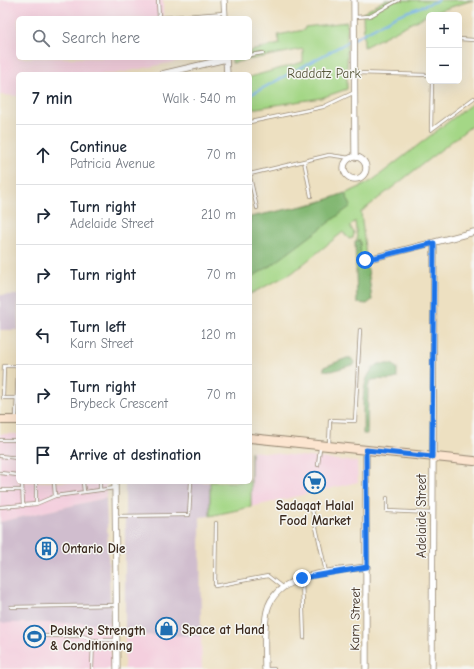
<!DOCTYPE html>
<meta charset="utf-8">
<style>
:root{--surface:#fff;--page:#f2f2f3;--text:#1f2937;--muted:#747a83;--line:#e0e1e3}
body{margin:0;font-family:"Comic Neue",sans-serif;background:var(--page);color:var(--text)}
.controls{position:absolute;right:12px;top:12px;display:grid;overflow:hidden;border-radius:6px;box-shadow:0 4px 16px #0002}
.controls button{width:36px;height:36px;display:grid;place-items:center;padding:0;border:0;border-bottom:1px solid var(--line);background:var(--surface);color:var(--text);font:20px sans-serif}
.stop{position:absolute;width:12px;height:12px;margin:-9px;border:3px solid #1a73e8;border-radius:50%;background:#fff}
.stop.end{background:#1a73e8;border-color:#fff;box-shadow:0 1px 4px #0008}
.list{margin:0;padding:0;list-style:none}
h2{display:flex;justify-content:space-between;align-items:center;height:52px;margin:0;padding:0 16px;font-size:17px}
h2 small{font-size:13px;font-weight:400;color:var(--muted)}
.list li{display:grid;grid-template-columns:26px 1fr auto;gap:12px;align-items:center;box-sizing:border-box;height:60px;padding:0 16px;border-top:1px solid var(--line)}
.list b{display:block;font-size:15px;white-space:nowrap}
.list p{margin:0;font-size:13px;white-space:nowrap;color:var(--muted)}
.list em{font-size:13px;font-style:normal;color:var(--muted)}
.icon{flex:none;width:22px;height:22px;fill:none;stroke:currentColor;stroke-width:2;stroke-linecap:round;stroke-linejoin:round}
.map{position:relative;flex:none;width:474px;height:669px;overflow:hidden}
.search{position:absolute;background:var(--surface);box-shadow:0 4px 16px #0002;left:16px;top:16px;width:236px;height:44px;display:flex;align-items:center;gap:10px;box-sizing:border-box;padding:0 14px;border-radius:6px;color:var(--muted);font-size:15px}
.panel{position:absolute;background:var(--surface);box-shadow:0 4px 16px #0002;left:16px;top:72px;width:236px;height:412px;border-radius:6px}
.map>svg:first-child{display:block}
.built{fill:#f4cfde}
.industrial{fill:#d0bdce}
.green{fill:#a4d786;stroke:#708052}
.forest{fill:#83b873;stroke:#5f7148}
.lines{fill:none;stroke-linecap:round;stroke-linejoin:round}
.stream{stroke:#79b3ea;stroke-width:2}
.lane-casing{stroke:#948570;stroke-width:4}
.street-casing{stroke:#948570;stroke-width:7}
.secondary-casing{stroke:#948570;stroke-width:10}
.lane{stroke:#fff;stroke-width:2.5}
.street{stroke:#fff;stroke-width:5.5}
.secondary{stroke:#fce5d0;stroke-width:8}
.route{stroke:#1a73e8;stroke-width:5}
.labels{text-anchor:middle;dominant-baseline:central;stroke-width:3;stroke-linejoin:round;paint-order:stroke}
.park-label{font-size:13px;fill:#555538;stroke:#f6f6f2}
.poi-label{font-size:13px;font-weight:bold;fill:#3b2a1e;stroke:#f6f6f2;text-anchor:start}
.street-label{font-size:13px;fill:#3b2a1e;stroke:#f6f6f2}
</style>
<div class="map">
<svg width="474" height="669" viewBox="0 0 474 669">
<rect width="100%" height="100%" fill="#f6f6f2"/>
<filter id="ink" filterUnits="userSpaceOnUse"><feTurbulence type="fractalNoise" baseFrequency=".025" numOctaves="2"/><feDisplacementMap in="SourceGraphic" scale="8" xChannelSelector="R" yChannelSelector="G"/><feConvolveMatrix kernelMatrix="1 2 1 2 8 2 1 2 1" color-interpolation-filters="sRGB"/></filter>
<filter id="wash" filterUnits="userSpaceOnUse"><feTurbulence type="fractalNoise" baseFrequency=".012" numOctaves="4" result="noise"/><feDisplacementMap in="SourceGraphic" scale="16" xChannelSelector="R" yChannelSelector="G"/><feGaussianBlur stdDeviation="0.9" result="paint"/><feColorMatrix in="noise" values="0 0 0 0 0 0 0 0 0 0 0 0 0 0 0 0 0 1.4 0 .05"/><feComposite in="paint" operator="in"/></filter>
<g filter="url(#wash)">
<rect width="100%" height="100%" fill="#ede0c1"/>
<path class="built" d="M0,0H163V18H18V58H195L114,74H18V96L0,95Z
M0,434H18V482H106V498L0,522Z
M251,451L357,462L358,482L251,507Z
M0,623H111V669H0Z
M125,635L201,636L202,669H124Z"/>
<path class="industrial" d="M0,295H18V330H0Z
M125,482H210V516L200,517L201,636L125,635Z
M106,498L111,623H0V522Z"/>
<path class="green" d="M385,0H473L429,14L364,47L363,13Z
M347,22V89L321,98L250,109V77L303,62V49L232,63V58H250V51L280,44L278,35L304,30L305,27Z
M474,102V124L361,212L367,266L360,264L355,221L350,226L354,233L353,238L349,239L343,232L292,273L250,294V218C291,208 337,202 373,180Z
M251,451V507L210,516V482H250Z"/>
<path class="forest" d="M345,193L351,206L272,265L250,278V217L317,203Z
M360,240L361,265L368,269L372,300L367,304L357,303L355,241Z
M347,358H351L355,364L332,371L324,370V367Z
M379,364H392L397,368V378C388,382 379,377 370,381L368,388L367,434H363C364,413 358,375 379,364Z"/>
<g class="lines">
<path class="stream" d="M250,95L396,16L439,0"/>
</g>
</g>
<g filter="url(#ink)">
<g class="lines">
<defs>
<path id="lane" d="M158,0L159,18L224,13
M355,17L370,16L399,0
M459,39L474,40
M250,55L263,53
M356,73L429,75
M250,122L323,107L355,92
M431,130L474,98
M431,130L432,81
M304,161L311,196
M250,174L329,155L350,158
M250,177L257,208
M17,398H3L4,366H18
M16,418L18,365
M0,440H18
M329,445L330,420L355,421L360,330
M0,456L18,458
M318,465L320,448
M0,473L18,475
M22,482L23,506
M54,482L55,496
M83,482L84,492
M0,490H22
M100,490V482
M387,498V511L432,513
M36,504L55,496L115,488
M311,505L326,572
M0,507L36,504V482
M116,516L189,515L191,482
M216,523L215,586L268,576L282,587
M302,579L304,638
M11,607L116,605
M45,636H83L93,640L92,669
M93,640H116
M265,669H274"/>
<path id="street" d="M224,0L225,18
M354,0L355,156
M226,58L227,74
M162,74L226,59
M344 168a11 11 0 1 1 22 0a11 11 0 1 1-22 0Z
M365,260L474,232
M366,450V669
M115,482L117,669
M265,669C265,650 263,629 267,611C276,572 335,571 367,567
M432,669L434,243"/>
<path id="secondary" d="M0,420H18
M250,438L474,461"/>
</defs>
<use href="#lane" class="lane-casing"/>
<use href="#street" class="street-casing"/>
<use href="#secondary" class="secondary-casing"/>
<use href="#lane" class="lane"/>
<use href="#street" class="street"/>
<use href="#secondary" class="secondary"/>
</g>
</g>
<g class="lines" filter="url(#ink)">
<path class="route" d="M302,578L367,567L366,450L432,457L434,243L365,260"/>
</g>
<defs>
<symbol id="supermarket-ring" viewBox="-11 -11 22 22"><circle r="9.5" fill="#f6f6f2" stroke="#1f6fb2" stroke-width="1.5"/><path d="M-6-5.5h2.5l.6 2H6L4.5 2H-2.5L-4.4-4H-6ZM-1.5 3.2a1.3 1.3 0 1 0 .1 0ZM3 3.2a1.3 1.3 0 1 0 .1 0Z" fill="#1f6fb2"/></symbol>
<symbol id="building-ring" viewBox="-11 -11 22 22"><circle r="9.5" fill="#f6f6f2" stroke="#1f6fb2" stroke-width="1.5"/><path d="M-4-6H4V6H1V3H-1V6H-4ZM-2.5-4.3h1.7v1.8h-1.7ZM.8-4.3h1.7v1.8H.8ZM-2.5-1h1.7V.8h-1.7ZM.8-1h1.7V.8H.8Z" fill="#1f6fb2"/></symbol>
<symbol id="shop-ring" viewBox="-11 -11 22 22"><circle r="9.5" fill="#f6f6f2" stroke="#1f6fb2" stroke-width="1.5"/><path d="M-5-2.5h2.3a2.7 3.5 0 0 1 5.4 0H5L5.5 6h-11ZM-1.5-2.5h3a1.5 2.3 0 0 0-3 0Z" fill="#1f6fb2"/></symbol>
<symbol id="stadium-ring" viewBox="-11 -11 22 22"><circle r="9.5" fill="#f6f6f2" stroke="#1f6fb2" stroke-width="1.5"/><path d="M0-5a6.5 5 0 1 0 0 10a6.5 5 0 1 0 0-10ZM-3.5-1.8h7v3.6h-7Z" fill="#1f6fb2"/></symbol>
</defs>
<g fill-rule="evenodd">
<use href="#supermarket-ring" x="302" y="470" width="25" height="25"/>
<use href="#building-ring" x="34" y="536" width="25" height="25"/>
<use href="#shop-ring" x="154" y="616" width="25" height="25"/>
<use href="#stadium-ring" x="22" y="624" width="25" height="25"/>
</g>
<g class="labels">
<g class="park-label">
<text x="324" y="73">Raddatz Park</text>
</g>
<g class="poi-label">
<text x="315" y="505" text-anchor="middle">Sadaqat Halal<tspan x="315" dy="15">Food Market</tspan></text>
<text x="62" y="548">Ontario Die</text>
<text x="182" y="629">Space at Hand</text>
<text x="50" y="630">Polsky's Strength<tspan x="50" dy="15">&amp; Conditioning</tspan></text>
</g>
<g class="street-label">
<text transform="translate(421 516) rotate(-90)">Adelaide Street</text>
<text transform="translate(355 619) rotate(-89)">Karn Street</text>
</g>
</g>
</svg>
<div class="controls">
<button>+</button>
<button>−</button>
</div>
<div class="stop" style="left:365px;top:260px"></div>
<div class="stop end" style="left:302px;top:578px"></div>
<div class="search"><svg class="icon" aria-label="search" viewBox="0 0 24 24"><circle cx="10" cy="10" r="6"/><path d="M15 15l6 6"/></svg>Search here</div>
<section class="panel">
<h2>7 min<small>Walk · 540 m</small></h2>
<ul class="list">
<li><svg class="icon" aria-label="ahead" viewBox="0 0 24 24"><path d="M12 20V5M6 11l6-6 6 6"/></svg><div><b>Continue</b><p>Patricia Avenue</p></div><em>70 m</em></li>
<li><svg class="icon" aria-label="right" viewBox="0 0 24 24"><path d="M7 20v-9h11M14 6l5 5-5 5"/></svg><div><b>Turn right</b><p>Adelaide Street</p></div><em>210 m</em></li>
<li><svg class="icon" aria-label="right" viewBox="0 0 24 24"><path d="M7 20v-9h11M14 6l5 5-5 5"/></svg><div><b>Turn right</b></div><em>70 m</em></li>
<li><svg class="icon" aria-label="left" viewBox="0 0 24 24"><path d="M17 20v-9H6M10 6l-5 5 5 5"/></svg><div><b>Turn left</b><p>Karn Street</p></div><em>120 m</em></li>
<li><svg class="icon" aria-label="right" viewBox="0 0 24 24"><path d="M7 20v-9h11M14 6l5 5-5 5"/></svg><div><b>Turn right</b><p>Brybeck Crescent</p></div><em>70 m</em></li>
<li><svg class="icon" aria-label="arrive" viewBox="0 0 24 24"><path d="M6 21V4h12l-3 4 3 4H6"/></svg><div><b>Arrive at destination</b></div></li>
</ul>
</section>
</div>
